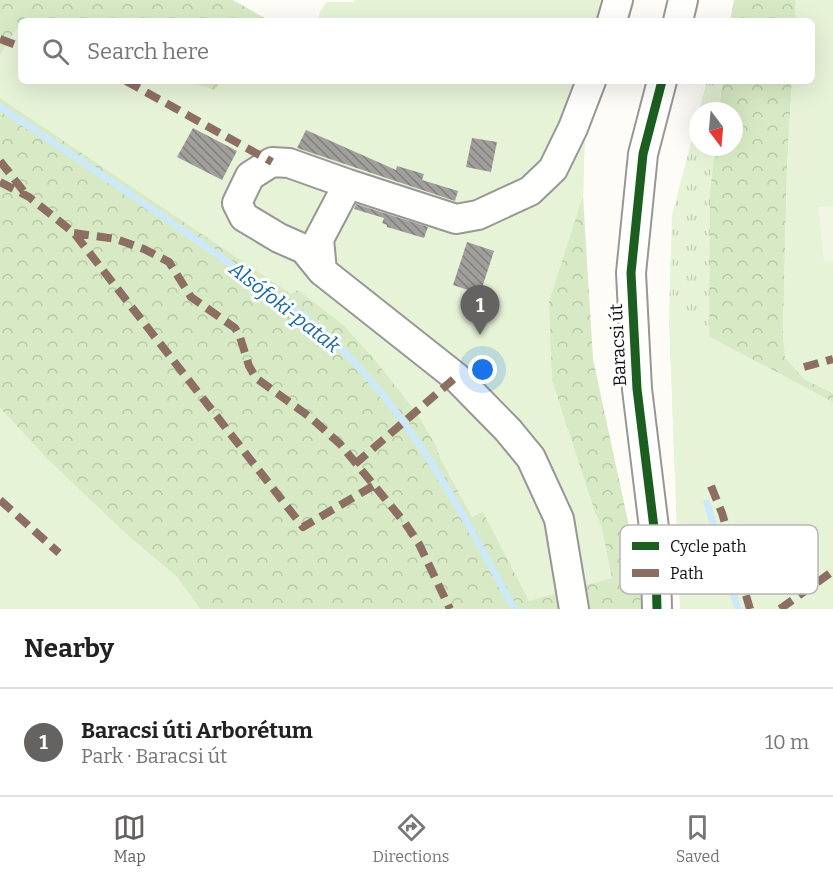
<!DOCTYPE html>
<meta charset="utf-8">
<style>
:root{--surface:#fff;--page:#f2f2f2;--text:#222;--muted:#767676;--line:#e0e0e0;--accent:#646362}
body{margin:0;font-family:Bitter,serif;background:var(--page);color:var(--text)}
.compass{position:absolute;left:689px;top:102px;width:54px;height:54px;border-radius:50%;background:var(--surface);box-shadow:0 6px 24px #0002;rotate:164deg}
.you{position:absolute;left:483px;top:370px;width:21px;height:21px;margin:-15px;border:4px solid #fff;border-radius:50%;background:#1a73e8;box-shadow:0 0 0 9px #1a73e833}
.badge{display:grid;place-items:center;width:39px;height:39px;border-radius:50%;background:var(--accent);color:#fff;font-size:20px;font-weight:700}
.pin{position:absolute;translate:-50% -50px;filter:drop-shadow(0 2px 3px #0008)}
.pin::after{content:'';position:absolute;top:32px;width:21px;height:18px;background:inherit;clip-path:polygon(0 0,100% 0,50% 100%)}
.list{margin:0;padding:0;list-style:none}
h2{display:flex;justify-content:space-between;align-items:center;height:78px;margin:0;padding:0 24px;font-size:26px}
h2 small{font-size:20px;font-weight:400;color:var(--muted)}
.list li{display:grid;grid-template-columns:39px 1fr auto;gap:18px;align-items:center;box-sizing:border-box;height:108px;padding:0 24px;border-top:2px solid var(--line)}
.list b{display:block;font-size:22px;white-space:nowrap}
.list p{margin:0;font-size:20px;white-space:nowrap;color:var(--muted)}
.list em{font-size:20px;font-style:normal;color:var(--muted)}
.icon{flex:none;width:33px;height:33px;fill:none;stroke:currentColor;stroke-width:2;stroke-linecap:round;stroke-linejoin:round}
.map{position:relative;flex:none;width:833px;height:609px;overflow:hidden}
.search{position:absolute;background:var(--surface);box-shadow:0 6px 24px #0002;left:18px;right:18px;top:18px;height:66px;display:flex;align-items:center;gap:15px;box-sizing:border-box;padding:0 21px;border-radius:9px;color:var(--muted);font-size:22px}
.sheet{height:186px;background:var(--surface)}
nav{display:flex;justify-content:space-around;align-items:center;box-sizing:border-box;height:84px;border-top:2px solid var(--line);background:var(--surface);font-size:16px;color:var(--muted)}
nav a{display:grid;justify-items:center;gap:3px}
nav .on{color:var(--accent)}
.map>svg:first-child{display:block}
.grass{fill:url(#grass-tufts)}
.forest{fill:url(#forest-crowns)}
.park{fill:#e7f3d7}
.pitch{fill:#f0f6e1}
.lines{fill:none;stroke-linecap:round;stroke-linejoin:round}
.stream{stroke:#cde8f7;stroke-width:7}
.building{fill:url(#building-back-hatch)}
.minor-casing{stroke:#979795;stroke-width:32}
.minor{stroke:#fffffe;stroke-width:28}
.quiet{stroke:#8d6e63;stroke-width:8;stroke-dasharray:15 8;stroke-linecap:butt}
.cycleway-casing{stroke:#fff;stroke-width:13}
.cycleway{stroke:#1b5e20;stroke-width:9}
.labels{text-anchor:middle;dominant-baseline:central;stroke-width:6;stroke-linejoin:round;paint-order:stroke}
.street-label{font-size:18px;fill:#111;stroke:#fff}
.water-label{font-size:20px;font-style:italic;fill:#1768a6;stroke:#fff}
.key{fill:#fff;stroke:#b8b8b8;stroke-width:1.5}
.key-label{font-size:16px;fill:#111}
</style>
<div class="map">
<svg width="833" height="609" viewBox="0 0 833 609">
<defs>
<pattern id="grass-tufts" width="24" height="20" patternUnits="userSpaceOnUse" patternTransform="scale(1.5)"><rect width="24" height="20" fill="#e7f3d7"/><path d="M3 7l-1-3M5 7V3M7 7l1-3M15 17l-1-3M17 17v-4M19 17l1-3" fill="none" stroke="#c5cfb8"/></pattern>
<pattern id="forest-crowns" width="20" height="18" patternUnits="userSpaceOnUse" patternTransform="scale(1.5)"><rect width="20" height="18" fill="#d8eac5"/><path d="M2 6a3 3 0 1 1 6 0M12 15a3 3 0 1 1 6 0" fill="none" stroke="#b8c8a8"/></pattern>
<pattern id="building-back-hatch" width="6" height="6" patternUnits="userSpaceOnUse" patternTransform="scale(1.5)"><rect width="6" height="6" fill="#a19f9c"/><path d="M-1 5l2 2M0 0l6 6M5-1l2 2" fill="none" stroke="#82807e"/></pattern>
</defs>
<rect width="100%" height="100%" fill="#fdfcf7"/>
<path class="grass" d="M707,81H722L719,111H699Z
M698,116V147H715L710,191L833,609H680L669,315L672,215Z"/>
<path class="forest" d="M0,0H233L270,21H21V81H602L585,123L583,196L593,359L640,577L641,609H200L177,577L128,536L47,459L0,408Z
M734,0H795V21H730Z
M722,81H792L787,168L783,336L804,379L833,393V495L709,390L710,191L715,147H734V111H719Z"/>
<path class="park" d="M354,0H633L625,21H318L320,12L326,2H354Z
M795,0H833V393L804,379L785,358L783,336L787,168L792,81H812V21H795Z
M16,29L21,30V81H186L215,90L220,81H602L585,123L583,196L549,302L552,380L595,512L601,524L612,578L529,601L483,512L472,517L440,458L436,446L416,412L375,360L343,325L298,290L291,294L0,98V55Z
M669,315L833,402V609H680Z
M0,408L47,459L128,536L177,577L200,609H0Z"/>
<path class="pitch" d="M833,206V261L824,262L818,207Z"/>
<g class="lines">
<path class="stream" d="M0,107C81,161 162,214 240,271C268,291 303,313 328,336C408,409 464,514 514,609
M707,503L738,609"/>
</g>
<path class="building" d="M193,128L237,151L222,180L177,157Z
M306,130L396,170L397,166L424,174L422,180L458,191L455,201L297,148Z
M472,138L497,142L491,172L466,167Z
M356,204L428,227L424,238L387,227V225L382,223L384,218L354,209Z
M467,242L494,251L480,294L453,285Z"/>
<g class="lines">
<defs>
<path id="minor" d="M612,21L618,0
M678,21L683,0
M348,184L319,239L322,271L456,377L508,430L531,458L559,519L574,609
M322,271L304,249L279,238L244,217L237,203L250,176L272,162L289,163L348,184L456,219L478,215L530,191L553,169L573,128L591,81
M657,609L655,536L637,389L631,273L643,154L662,81"/>
</defs>
<use href="#minor" class="minor-casing"/>
<use href="#minor" class="minor"/>
<path class="quiet" d="M0,39L21,47
M126,81L272,162
M0,161L25,193
M0,182L29,197L74,233L303,527L373,486
M74,233L116,239L144,249L169,262L191,297L235,328L240,337L249,366L256,378L310,417L340,444L405,523L419,544L450,609
M804,367L833,359
M355,464L456,377
M711,486L722,513L750,609
M0,500L59,553
M780,609L833,571"/>
<defs>
<path id="cycleway" d="M657,609L655,536L637,389L631,273L643,154L662,81"/>
</defs>
<use href="#cycleway" class="cycleway-casing"/>
<use href="#cycleway" class="cycleway"/>
</g>
<g class="labels">
<g class="street-label">
<text transform="translate(618 345) rotate(-93)">Baracsi út</text>
</g>
<g class="water-label">
<text transform="translate(285 307) rotate(38)">Alsófoki-patak</text>
</g>
</g>
<rect x="620" y="525" width="198" height="69" rx="9" class="key"/>
<rect x="632" y="542" width="27" height="8" fill="#1b5e20"/>
<rect x="632" y="569" width="27" height="8" fill="#8d6e63"/>
<g class="key-label">
<text x="670" y="552">Cycle path</text>
<text x="670" y="579">Path</text>
</g>
</svg>
<svg class="compass" viewBox="-18 -18 36 36"><path d="M0-13l5 13h-10z" fill="#e53935"/><path d="M0 13l5-13h-10z" fill="#767676"/></svg>
<div class="you"></div>
<div class="pin badge" style="left:480px;top:335px">1</div>
<div class="search"><svg class="icon" aria-label="search" viewBox="0 0 24 24"><circle cx="10" cy="10" r="6"/><path d="M15 15l6 6"/></svg>Search here</div>
</div>
<section class="sheet">
<h2>Nearby<small></small></h2>
<ul class="list">
<li><span class="badge">1</span><div><b>Baracsi úti Arborétum</b><p>Park · Baracsi út</p></div><em>10 m</em></li>
</ul>
</section>
<nav>
<a class="on"><svg class="icon" aria-label="map" viewBox="0 0 24 24"><path d="M3 6l6-2 6 2 6-2v14l-6 2-6-2-6 2zM9 4v14M15 6v14"/></svg>Map</a>
<a><svg class="icon" aria-label="directions" viewBox="0 0 24 24"><path d="M12 3l9 9-9 9-9-9zM9 14v-3h6M13 9l2 2-2 2"/></svg>Directions</a>
<a><svg class="icon" aria-label="saved" viewBox="0 0 24 24"><path d="M7 4h10v16l-5-4-5 4z"/></svg>Saved</a>
</nav>
